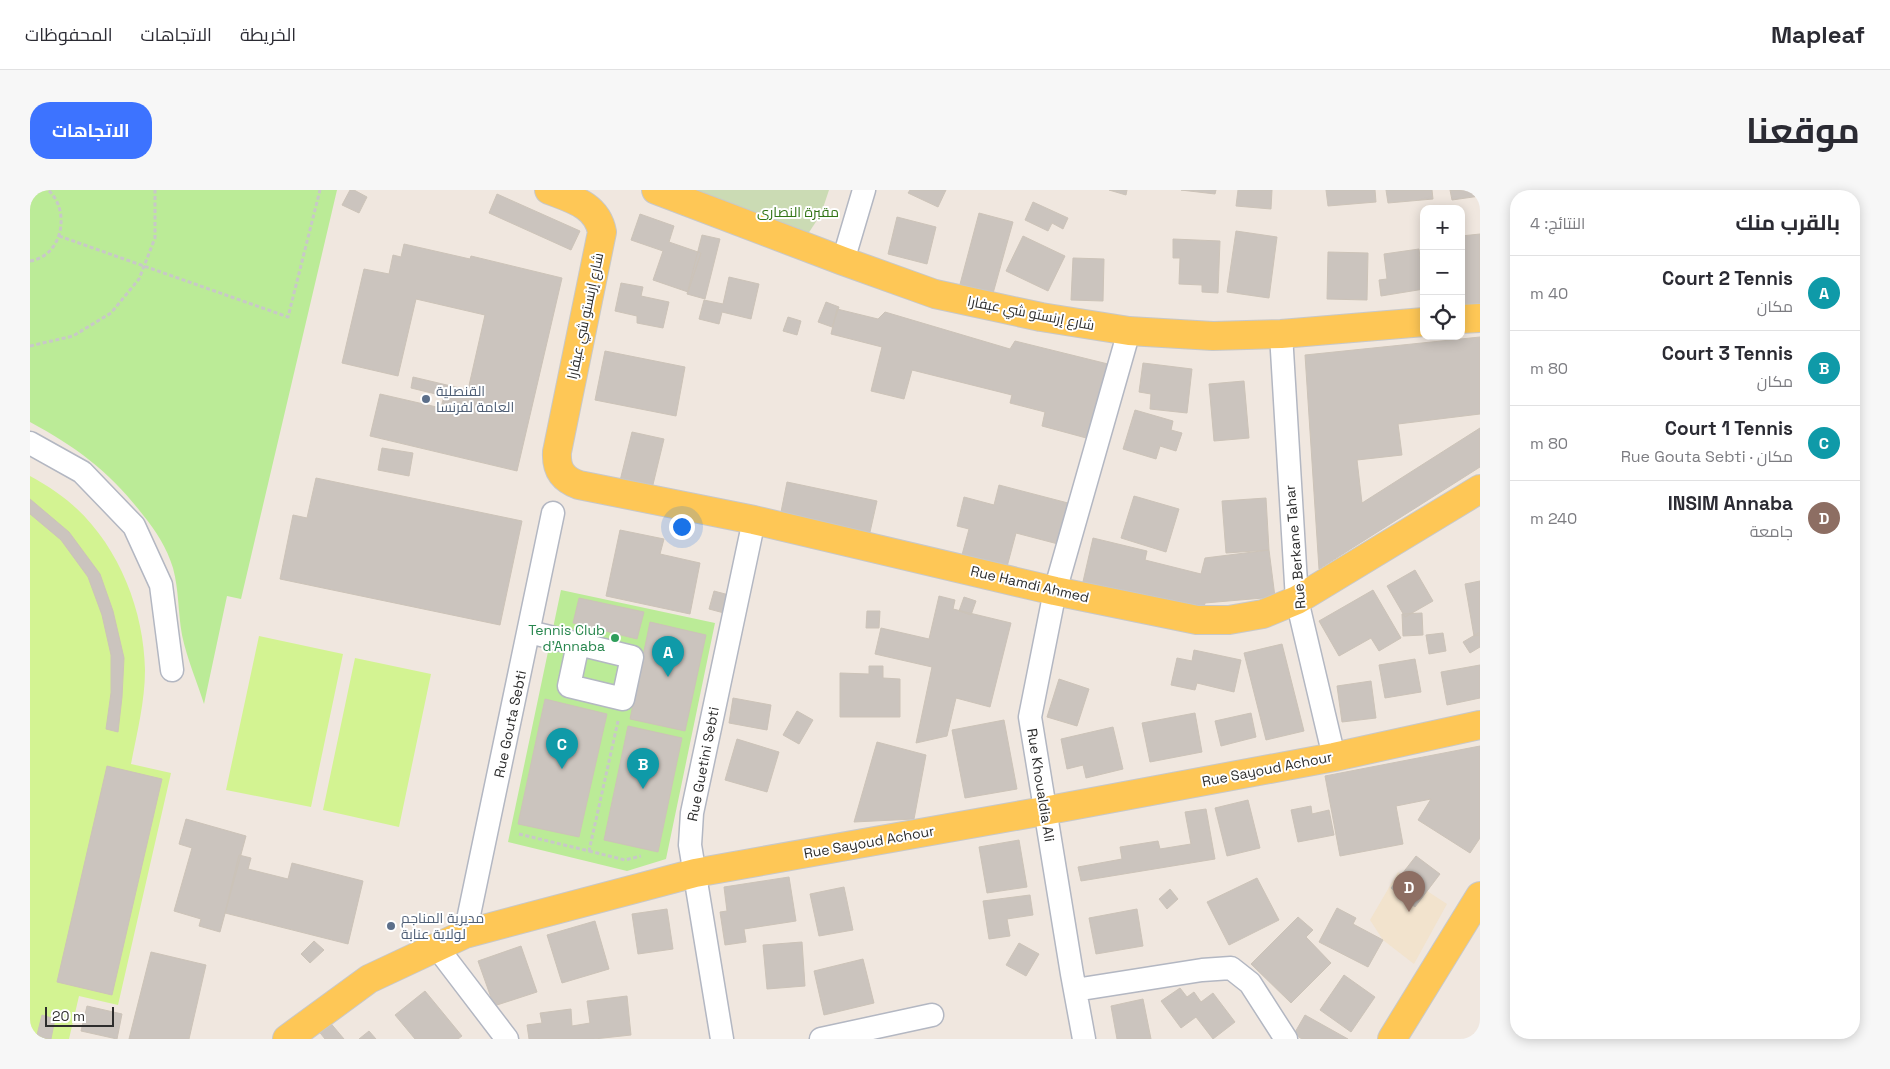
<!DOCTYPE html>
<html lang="ar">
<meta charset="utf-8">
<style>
:root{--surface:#fff;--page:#f7f7f7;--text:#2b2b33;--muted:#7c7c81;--line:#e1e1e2;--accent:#3d73ff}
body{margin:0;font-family:"Space Grotesk",Cairo,sans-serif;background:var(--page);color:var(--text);direction:rtl}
.controls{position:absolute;right:15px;top:15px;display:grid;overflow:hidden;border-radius:10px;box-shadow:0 2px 12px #0003}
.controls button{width:45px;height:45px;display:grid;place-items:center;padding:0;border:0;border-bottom:1px solid var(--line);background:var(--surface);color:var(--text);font:25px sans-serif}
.scale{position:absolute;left:15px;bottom:12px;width:69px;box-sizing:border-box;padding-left:5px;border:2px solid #2d2d2d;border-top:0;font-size:14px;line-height:18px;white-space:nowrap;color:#2d2d2d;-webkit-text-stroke:4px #fff;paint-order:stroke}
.you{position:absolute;left:651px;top:336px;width:18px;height:18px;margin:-12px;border:4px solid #fff;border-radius:50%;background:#1a73e8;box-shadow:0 0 0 8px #1a73e833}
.badge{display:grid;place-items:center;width:32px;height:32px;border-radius:50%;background:var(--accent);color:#fff;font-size:16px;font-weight:700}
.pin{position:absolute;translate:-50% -41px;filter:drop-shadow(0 1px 2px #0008)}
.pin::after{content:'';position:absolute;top:26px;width:18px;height:15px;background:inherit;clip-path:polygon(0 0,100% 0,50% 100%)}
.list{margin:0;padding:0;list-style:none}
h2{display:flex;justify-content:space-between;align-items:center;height:65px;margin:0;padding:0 20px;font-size:21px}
h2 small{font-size:16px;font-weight:400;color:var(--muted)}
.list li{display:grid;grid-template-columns:32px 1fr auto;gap:15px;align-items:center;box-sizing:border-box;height:75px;padding:0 20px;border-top:1px solid var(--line)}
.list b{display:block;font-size:19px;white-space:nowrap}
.list p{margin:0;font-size:16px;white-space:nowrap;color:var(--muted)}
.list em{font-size:16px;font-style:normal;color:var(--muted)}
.icon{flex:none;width:28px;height:28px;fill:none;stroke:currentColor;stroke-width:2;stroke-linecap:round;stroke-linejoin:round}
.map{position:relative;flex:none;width:1450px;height:849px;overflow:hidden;direction:ltr;border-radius:20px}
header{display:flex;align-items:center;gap:30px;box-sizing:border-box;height:70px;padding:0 25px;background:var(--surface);border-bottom:1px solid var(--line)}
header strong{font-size:24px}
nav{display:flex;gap:28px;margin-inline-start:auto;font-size:18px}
.intro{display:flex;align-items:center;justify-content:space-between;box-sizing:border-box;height:120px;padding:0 30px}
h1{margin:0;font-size:35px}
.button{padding:12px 22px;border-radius:20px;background:var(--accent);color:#fff;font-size:18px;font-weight:700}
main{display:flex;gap:30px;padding:0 30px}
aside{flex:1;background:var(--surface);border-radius:20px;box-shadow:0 2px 12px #0003}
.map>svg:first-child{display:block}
.education{fill:#f2e3cd}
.green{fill:#bbeb97}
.cemetery{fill:#cbdbb4}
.pitch{fill:#d3f392}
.building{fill:#cbc4be;stroke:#ccc3b8}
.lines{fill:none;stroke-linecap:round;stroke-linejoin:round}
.minor-casing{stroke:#b3b7c2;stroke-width:25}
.major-casing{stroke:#c8c8c8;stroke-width:30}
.path{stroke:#c8c8c8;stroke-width:3;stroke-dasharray:4 2.5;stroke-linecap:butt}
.minor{stroke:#fff;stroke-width:22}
.major{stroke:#fec756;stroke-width:28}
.service-dot{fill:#5c6f8a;stroke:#fff;stroke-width:2}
.leisure-dot{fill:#2e9e5b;stroke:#fff;stroke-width:2}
.labels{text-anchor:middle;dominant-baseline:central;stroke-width:4;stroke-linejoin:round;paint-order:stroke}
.park-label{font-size:14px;fill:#317414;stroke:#fff}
.street-label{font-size:14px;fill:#2d2d2d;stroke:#fff}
.service-label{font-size:14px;fill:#4e5e75;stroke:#fff;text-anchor:start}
.leisure-label{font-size:14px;fill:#27864d;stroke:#fff;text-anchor:end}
</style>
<header>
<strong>Mapleaf</strong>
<nav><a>الخريطة</a><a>الاتجاهات</a><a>المحفوظات</a></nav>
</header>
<div class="intro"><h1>موقعنا</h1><a class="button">الاتجاهات</a></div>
<main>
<aside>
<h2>بالقرب منك<small>النتائج: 4</small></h2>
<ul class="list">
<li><span class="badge" style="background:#0f9aa8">A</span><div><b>Court 2 Tennis</b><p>مكان</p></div><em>40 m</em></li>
<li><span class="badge" style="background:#0f9aa8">B</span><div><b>Court 3 Tennis</b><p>مكان</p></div><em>80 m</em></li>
<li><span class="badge" style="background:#0f9aa8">C</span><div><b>Court 1 Tennis</b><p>مكان · Rue Gouta Sebti</p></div><em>80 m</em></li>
<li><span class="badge" style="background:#8d6e63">D</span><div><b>INSIM Annaba</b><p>جامعة</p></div><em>240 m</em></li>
</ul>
</aside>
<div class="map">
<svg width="1450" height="849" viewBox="0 0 1450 849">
<rect width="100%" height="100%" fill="#f0e7df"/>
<path class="education" d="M1368,682L1417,714L1384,774L1353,750L1340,730Z"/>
<path class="green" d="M0,0H307L211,409L197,406L174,514C167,492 157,469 152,445C148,423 149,400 143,378C137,358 126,341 113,325C80,282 48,258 0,232Z
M531,400L685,433L636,669L597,681L478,652Z"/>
<path class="cemetery" d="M652,0H799L791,24L776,47Z"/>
<path class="pitch" d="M0,286C9,291 18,296 26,302C82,340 114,413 115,480C115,511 107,543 101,574L141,583L88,815L49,806L39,849H0Z
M229,446L313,464L281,617L196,600Z
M325,468L401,484L369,637L293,620Z"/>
<path class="building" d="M320,0H324L337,7L329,23L312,15Z
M880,0H916L908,17L878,3Z
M1079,0H1097L1096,5Z
M1151,0H1186L1185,4Z
M1208,0H1242L1241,19L1206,16Z
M1296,0H1345L1346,12L1298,16Z
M1356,0H1402L1403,9L1358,13Z
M1420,0H1450V6L1422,10Z
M467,4L550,41L541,60L459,23Z
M1003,12L1038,28L1033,39L1022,33L1018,41L995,30Z
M949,23L983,32L962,107L929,98Z
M610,24L644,36L639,52L671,63L658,102L623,90L633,61L601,50Z
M867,27L906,37L897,74L858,64Z
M1206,41L1247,47L1239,108L1197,102Z
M1450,44V130L1431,132V46Z
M672,45L690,49L675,109L657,104Z
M993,46L1035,66L1018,101L976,81Z
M1143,49L1190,51L1188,103L1172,102V95L1149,94L1150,68H1143Z
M374,54L440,69L441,66L532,88L487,281L340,246L350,204L411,218L414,206L381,198L383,187L438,200L455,125L386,109L368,186L312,173L334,79L359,84L363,65L371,67Z
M1389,59L1394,99L1351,106L1349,90L1357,89L1354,64Z
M1298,62L1338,63L1337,110L1297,109Z
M1043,68L1074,69L1073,111L1041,110Z
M699,87L729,94L721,129L692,122L689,134L669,129L674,110L693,114Z
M591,93L613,97L611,106L639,112L633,138L607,133V126L585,121Z
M796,112L809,117L802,137L788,132Z
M807,119L848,129L855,122L980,159L985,151L1078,174L1060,249L1012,236L1015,222L980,213L982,205L882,180L874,209L841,201L852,157L801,144Z
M758,127L771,131L767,145L753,141Z
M1450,147V224L1368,234L1372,265L1327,270L1332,313L1450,238V277L1289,379L1275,165Z
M575,161L655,177L646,226L565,210Z
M1113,173L1162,179L1157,223L1120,219L1121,204L1109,202Z
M1214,191L1219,248L1184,251L1179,194Z
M1105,220L1143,231L1141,240L1152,243L1146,261L1130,256L1126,269L1093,259Z
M602,242L634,249L620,307L588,299Z
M352,258L383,263L379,286L348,280Z
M286,288L492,331L470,435L250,389L263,325L277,328Z
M757,292L847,311L838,351L749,332Z
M969,295L1038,313L1028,354L986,343L974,388L929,376L939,339L927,336L934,307L964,315Z
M1104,306L1149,319L1136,362L1091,348Z
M1236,308L1239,360L1196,363L1192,311Z
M0,309L39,342L70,384L83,421L94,468L92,507L88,542L76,539L81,503V465L72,425L58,387L31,350L0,324Z
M590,340L634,349L630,364L670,373L660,424L576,406Z
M1063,348L1117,361L1115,370L1171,384L1175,368L1239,360L1245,407L1175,413L1172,426L1052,396Z
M1385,380L1403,411L1375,427L1357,396Z
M1450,391V445L1444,446L1435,394Z
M1343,400L1371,448L1349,461L1341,448L1309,466L1289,431Z
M684,401L699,405L694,423L679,419Z
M909,406L925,410L923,419L981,433L960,517L926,508L917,546L886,553L902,477L845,464L851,438L899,449Z
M934,407L946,411L941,425L929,421Z
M549,408L614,422L607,449L543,433Z
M837,421H850L849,438H836Z
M1392,423L1393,445L1373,446L1372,424Z
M620,432L676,445L655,541L600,529Z
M1450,442V457L1440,463L1433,452Z
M1413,443L1416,461L1399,464L1396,445Z
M1252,454L1274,541L1236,550L1214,463Z
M1164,460L1211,470L1204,502L1167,493L1165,500L1141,495L1147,468L1162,471Z
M1385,469L1391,502L1355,508L1349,475Z
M1450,475V508L1417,515L1411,482Z
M839,476H853V488L870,489V527H810V483L839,484Z
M1029,489L1059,499L1047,536L1017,527Z
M1341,491L1346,528L1312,532L1307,496Z
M703,508L741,515L737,540L699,533Z
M515,509L577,524L549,647L488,634Z
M767,521L783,530L769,554L753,545Z
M1165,523L1172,562L1120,572L1112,533Z
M1221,523L1226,547L1191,556L1185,531Z
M974,530L987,599L935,608L922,540Z
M598,536L652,548L628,662L574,650Z
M1083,537L1093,579L1056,588L1053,575L1037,579L1031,549Z
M707,549L749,562L737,602L695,590Z
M847,552L896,565L884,629L824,632Z
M1450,556V648L1440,663L1388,630L1401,609L1366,616L1373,654L1310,666L1295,586Z
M77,576L132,589L82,805L27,792Z
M1218,610L1230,658L1197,666L1185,618Z
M1281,616L1282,624L1299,620L1304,645L1268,652L1261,620Z
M1176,619L1185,669L1051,691L1048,677L1092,669L1090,657L1128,651L1130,659L1161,654L1155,622Z
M156,629L216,646L190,742L169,736L171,729L144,721L162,658L149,654Z
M989,650L997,697L957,703L949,657Z
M209,665L221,668L218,679L258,689L262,673L333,691L318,754L195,723Z
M1386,666L1410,684L1385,717L1361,698Z
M759,687L766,731L714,739L716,752L695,755L690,722L697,721L694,697Z
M1227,688L1249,730L1199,755L1177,712Z
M814,697L823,740L789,746L780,704Z
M1140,699L1148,709L1137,719L1129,709Z
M1000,705L1003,725L977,729L980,746L959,749L953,711Z
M1307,718L1326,728L1323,734L1353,750L1338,777L1289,752Z
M637,719L643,759L608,764L602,724Z
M1107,719L1113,756L1066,764L1059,728Z
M1268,727L1283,740L1276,747L1301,773L1261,813L1221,774Z
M565,731L579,779L532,793L517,745Z
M284,751L294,760L280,773L271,764Z
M772,752L775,796L737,799L733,755Z
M989,753L1009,764L996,786L976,775Z
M491,756L507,802L464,816L448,771Z
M121,762L176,775L159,849H99Z
M833,769L844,813L794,825L784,781Z
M1314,785L1345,807L1321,842L1290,820Z
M1150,798L1157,807L1164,802L1171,812L1183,803L1205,832L1183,849L1166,827L1151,838L1131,811Z
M395,801L432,846L428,849H385L365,825Z
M597,806L601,845L564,849H499L497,835L512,833L510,823L541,819L542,836L560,833L557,811Z
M1113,809L1121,849H1087L1081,816Z
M57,816L92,824L87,849L51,841Z
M12,825L25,829L21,849H6Z
M1275,825L1318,849H1272L1264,844Z
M298,830L314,849H295L287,839Z
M339,841L346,849H329Z"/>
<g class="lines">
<defs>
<path id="minor" d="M813,71L834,0
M1251,144L1267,410L1304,567
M0,253L52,282L104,336L131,395L142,480
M499,442L602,467L593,509L539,496L548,454
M435,744L523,323
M406,756L477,849
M1045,800L1172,780L1201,778L1220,793L1256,849
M692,849L660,655L662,623L724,330
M791,849L902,825
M1054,849L1042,784L1000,527L1025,401L1099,141"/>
<path id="major" d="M519,0C542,9 567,15 572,42L527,262C526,279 532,289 549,295L724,330L1025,401L1167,430H1199L1233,424L1267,410L1450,299
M626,0L813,71L905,104L1011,127L1099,141L1183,146L1251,144L1394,132
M1431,129L1450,128
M257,849L339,789L435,744L665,683L1014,621L1304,567L1450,535
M1362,849L1450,706"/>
</defs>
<use href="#minor" class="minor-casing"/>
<use href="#major" class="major-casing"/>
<path class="path" d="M29,46L258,127L290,0
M0,71C33,66 41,20 18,0
M0,156L43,146L81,123L109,89L125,48V0
M489,644L559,661L588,531
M559,661L595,670L611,666"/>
<use href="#minor" class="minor"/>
<use href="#major" class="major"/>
</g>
<g class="service-dot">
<circle cx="396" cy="209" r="5"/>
<circle cx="361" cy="736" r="5"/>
</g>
<circle class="leisure-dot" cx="585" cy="448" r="5"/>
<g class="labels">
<g class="park-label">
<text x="768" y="22">مقبرة النصارى</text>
</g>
<g class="street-label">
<text transform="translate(1001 123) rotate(11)">شارع إرنستو شي عيفارا</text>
<text transform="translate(555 126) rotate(-78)">شارع إرنستو شي عيفارا</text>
<text transform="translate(1265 357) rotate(-95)">Rue Berkane Tahar</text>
<text transform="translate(1000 394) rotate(13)">Rue Hamdi Ahmed</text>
<text transform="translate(480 534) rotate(-78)">Rue Gouta Sebti</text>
<text transform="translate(673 574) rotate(-79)">Rue Guetini Sebti</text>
<text transform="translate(1237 579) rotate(-11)">Rue Sayoud Achour</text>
<text transform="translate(1011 595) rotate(81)">Rue Khoualdia Ali</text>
<text transform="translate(839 652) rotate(-10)">Rue Sayoud Achour</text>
</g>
<g class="service-label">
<text x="406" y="201">القنصلية<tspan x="406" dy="16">العامة لفرنسا</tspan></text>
<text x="371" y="728">مديرية المناجم<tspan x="371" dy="16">لولاية عنابة</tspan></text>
</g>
<g class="leisure-label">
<text x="575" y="440">Tennis Club<tspan x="575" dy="16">d'Annaba</tspan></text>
</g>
</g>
</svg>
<div class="controls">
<button>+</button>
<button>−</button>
<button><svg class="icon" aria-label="locate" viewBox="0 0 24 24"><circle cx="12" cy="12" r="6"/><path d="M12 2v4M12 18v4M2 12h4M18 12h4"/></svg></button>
</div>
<div class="scale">20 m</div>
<div class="you"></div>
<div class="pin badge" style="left:638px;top:487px;background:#0f9aa8">A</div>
<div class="pin badge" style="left:613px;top:599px;background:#0f9aa8">B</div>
<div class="pin badge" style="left:532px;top:579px;background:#0f9aa8">C</div>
<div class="pin badge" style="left:1379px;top:722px;background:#8d6e63">D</div>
</div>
</main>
